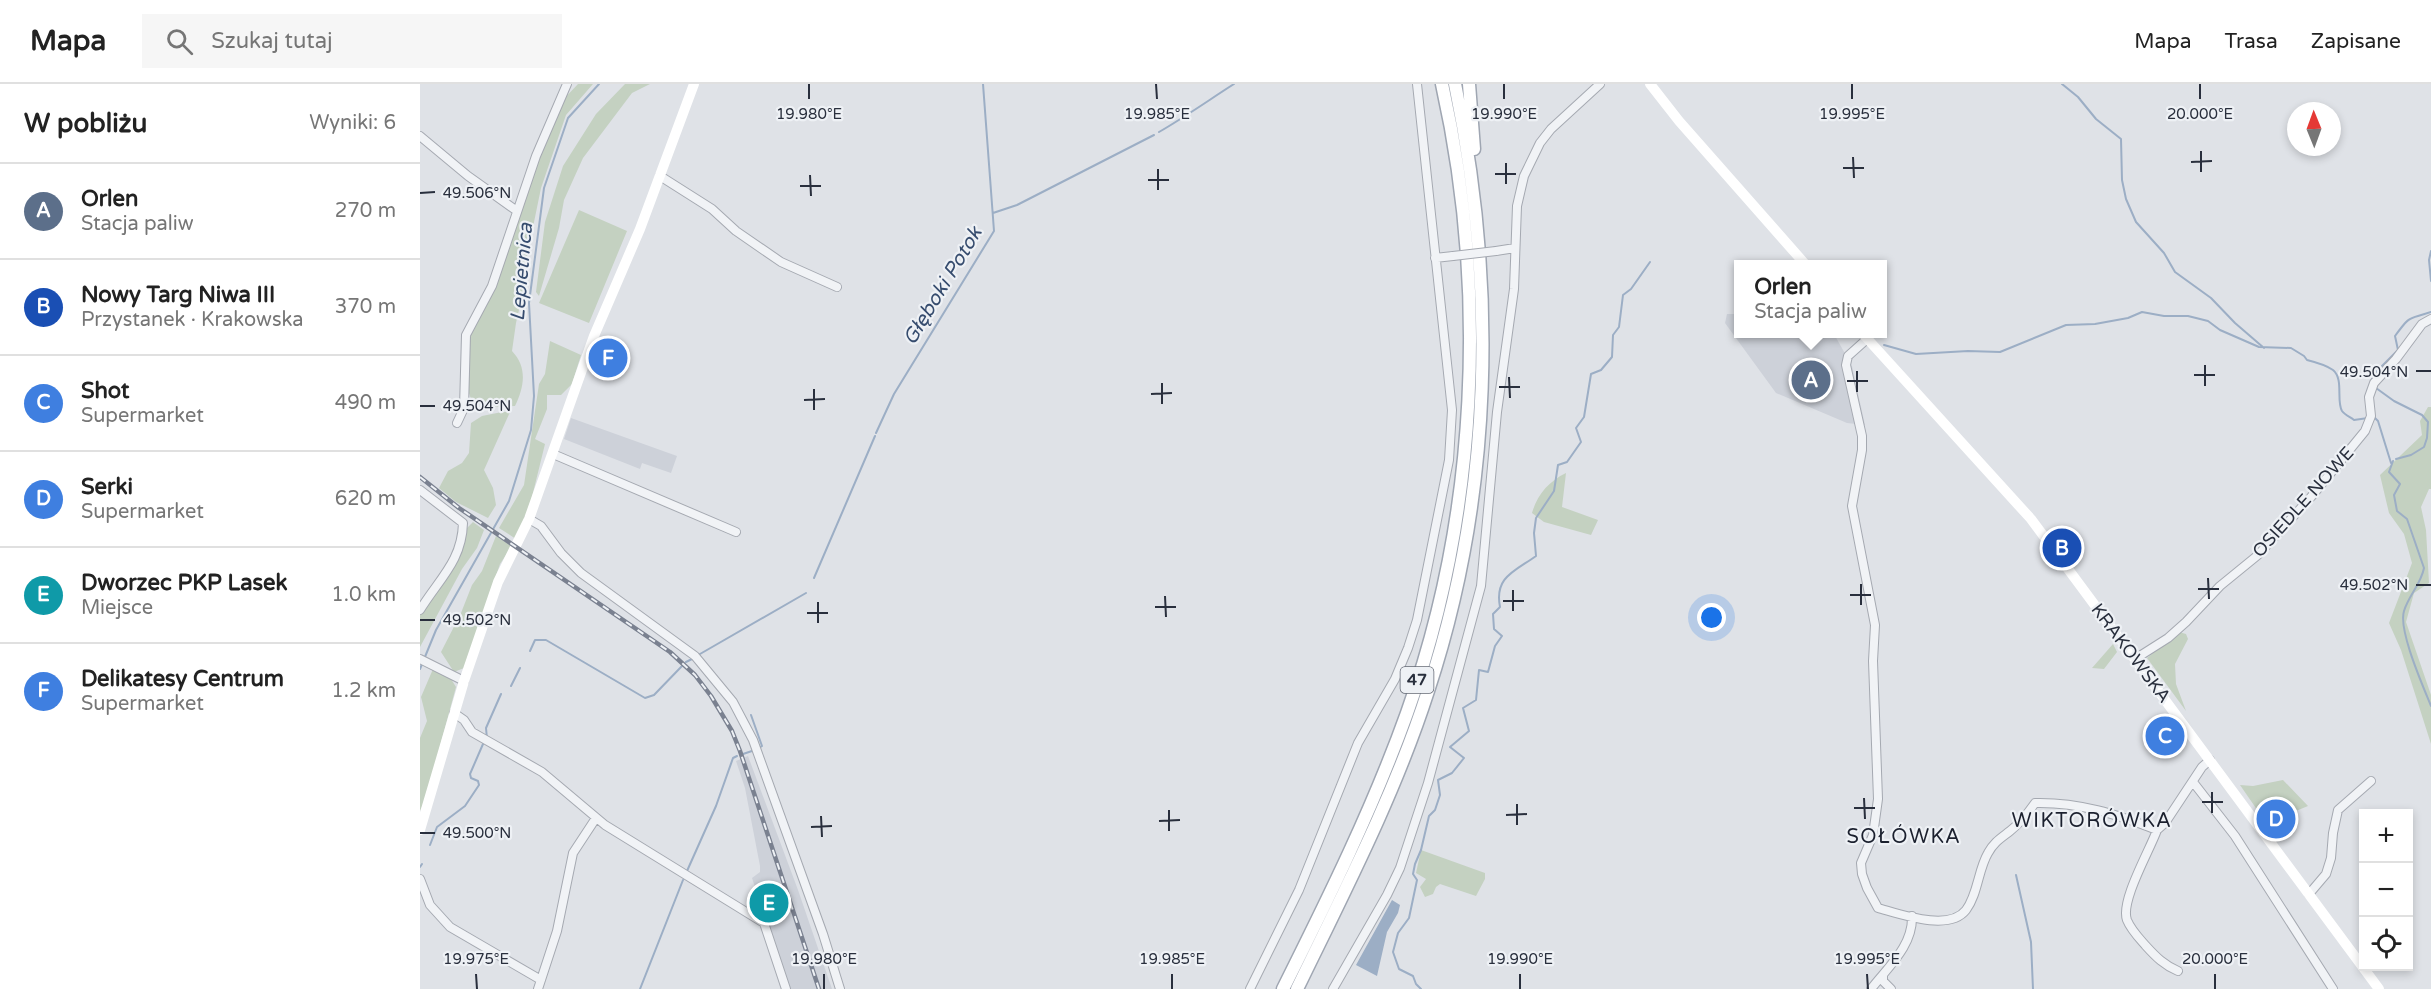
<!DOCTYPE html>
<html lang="pl">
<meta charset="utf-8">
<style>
:root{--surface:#fff;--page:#f6f6f6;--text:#222;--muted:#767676;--line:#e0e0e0;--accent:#2563eb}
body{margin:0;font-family:"Varela Round",sans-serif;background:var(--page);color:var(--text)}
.controls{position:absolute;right:18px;bottom:18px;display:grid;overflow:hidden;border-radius:0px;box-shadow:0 3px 9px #0003}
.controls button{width:54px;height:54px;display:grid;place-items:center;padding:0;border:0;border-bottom:2px solid var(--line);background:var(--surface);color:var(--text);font:30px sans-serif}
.compass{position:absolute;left:1867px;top:18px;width:54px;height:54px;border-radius:50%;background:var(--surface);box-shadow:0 3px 9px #0003;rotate:359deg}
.you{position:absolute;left:1292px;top:534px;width:21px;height:21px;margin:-15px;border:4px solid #fff;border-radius:50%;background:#1a73e8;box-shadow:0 0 0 9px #1a73e833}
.badge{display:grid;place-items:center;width:39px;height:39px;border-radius:50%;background:var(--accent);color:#fff;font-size:20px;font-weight:700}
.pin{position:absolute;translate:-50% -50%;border:3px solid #fff;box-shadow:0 2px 6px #0006}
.popup{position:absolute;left:1314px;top:176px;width:153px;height:78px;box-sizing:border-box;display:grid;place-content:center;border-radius:0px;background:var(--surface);filter:drop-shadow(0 2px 4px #0005);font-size:20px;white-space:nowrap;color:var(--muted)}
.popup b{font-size:22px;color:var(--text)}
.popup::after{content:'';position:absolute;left:50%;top:100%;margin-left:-12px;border:12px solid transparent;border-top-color:var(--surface)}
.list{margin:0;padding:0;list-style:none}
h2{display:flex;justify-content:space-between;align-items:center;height:78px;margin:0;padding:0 24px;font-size:26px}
h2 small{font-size:20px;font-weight:400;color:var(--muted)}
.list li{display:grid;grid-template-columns:39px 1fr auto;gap:18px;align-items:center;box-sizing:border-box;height:96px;padding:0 24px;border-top:2px solid var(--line)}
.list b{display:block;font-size:22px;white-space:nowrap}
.list p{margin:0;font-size:20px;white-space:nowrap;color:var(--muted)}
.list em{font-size:20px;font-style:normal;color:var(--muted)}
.icon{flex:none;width:33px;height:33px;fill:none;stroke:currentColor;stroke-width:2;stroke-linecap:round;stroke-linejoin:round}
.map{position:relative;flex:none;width:2011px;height:905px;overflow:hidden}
header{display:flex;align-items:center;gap:36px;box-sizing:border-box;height:84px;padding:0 30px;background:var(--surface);border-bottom:2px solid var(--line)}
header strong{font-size:28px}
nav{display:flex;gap:33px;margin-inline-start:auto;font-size:21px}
.search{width:420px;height:54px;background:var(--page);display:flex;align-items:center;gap:15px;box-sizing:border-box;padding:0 21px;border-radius:0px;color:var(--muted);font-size:22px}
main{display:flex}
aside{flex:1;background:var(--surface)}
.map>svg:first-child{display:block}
.built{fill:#cdd1d9}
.green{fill:#c4d1c1}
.water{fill:#9caec5}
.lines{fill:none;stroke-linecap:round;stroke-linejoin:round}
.stream{stroke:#9caec5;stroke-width:2}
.street-casing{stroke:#a5a9b1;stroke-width:10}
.primary-casing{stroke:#9fa6b2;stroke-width:15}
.street{stroke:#f1f3f6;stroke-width:8}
.secondary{stroke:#fff;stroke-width:10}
.primary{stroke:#fff;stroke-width:12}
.rail-casing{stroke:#7a8190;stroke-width:4.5}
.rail{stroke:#eef1f5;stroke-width:2;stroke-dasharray:7;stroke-linecap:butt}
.street-bridge-casing{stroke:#a5a9b1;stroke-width:10;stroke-linecap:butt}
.street-bridge{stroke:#f1f3f6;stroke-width:8}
.ticks{fill:none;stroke:#292f3d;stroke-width:2}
.labels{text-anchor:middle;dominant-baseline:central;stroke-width:4.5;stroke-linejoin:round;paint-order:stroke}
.shield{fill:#eef1f5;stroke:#646974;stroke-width:1.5}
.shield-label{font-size:16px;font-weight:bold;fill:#292f3d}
.street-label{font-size:18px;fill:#292f3d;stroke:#eef1f5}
.water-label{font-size:20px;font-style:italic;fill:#364c6e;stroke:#eef1f5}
.neighbourhood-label{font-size:20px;letter-spacing:1.5px;fill:#1b202e;stroke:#eef1f5}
.ticks-label{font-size:15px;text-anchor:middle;fill:#292f3d;stroke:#eef1f5;stroke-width:4.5;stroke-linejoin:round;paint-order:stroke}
</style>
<header>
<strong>Mapa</strong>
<div class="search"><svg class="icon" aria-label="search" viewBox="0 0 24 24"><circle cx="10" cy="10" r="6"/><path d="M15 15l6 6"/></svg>Szukaj tutaj</div>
<nav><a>Mapa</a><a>Trasa</a><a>Zapisane</a></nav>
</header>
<main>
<aside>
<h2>W pobliżu<small>Wyniki: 6</small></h2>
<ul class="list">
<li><span class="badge" style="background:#5c6f8a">A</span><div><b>Orlen</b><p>Stacja paliw</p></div><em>270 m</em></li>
<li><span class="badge" style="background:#1a4fb4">B</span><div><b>Nowy Targ Niwa III</b><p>Przystanek · Krakowska</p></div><em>370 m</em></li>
<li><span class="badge" style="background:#3f7fe0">C</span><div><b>Shot</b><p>Supermarket</p></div><em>490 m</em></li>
<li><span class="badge" style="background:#3f7fe0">D</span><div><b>Serki</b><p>Supermarket</p></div><em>620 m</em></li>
<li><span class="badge" style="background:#0f9aa8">E</span><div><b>Dworzec PKP Lasek</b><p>Miejsce</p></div><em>1.0 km</em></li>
<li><span class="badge" style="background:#3f7fe0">F</span><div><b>Delikatesy Centrum</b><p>Supermarket</p></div><em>1.2 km</em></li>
</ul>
</aside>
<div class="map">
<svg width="2011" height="905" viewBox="0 0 2011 905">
<rect width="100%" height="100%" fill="#dfe2e7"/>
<path class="built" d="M1307,230H1319V250H1414L1432,282L1445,341L1427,339L1356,309L1305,239Z
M151,334L257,372L251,389L222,379L220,385L144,355Z
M328,672L378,806L412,905H369L332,794L340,788V782L325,704L316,677Z"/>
<path class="green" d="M158,0H173L146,31L121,104L105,182L104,204L96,239L92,267C108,284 104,303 95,322L65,323L51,315L47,303V252L64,226L75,203L108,101L141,18Z
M205,0H230L212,9L163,74L144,116L139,144L119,212L116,208L125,138L143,82L176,30Z
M159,126L207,147L169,239L119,219Z
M130,257L161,271L152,300L141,311H127V325L115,355L125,360L110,421L96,455L79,444L104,401L119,300L125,290Z
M2008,323H2011V405H2009L2001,423L2006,446L2009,499L1994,509L1986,538L2011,611V660L1981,566L1969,539L1992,479L1984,450L1969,429L1960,391L2002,351L2000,337Z
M82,328H90L64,386L73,404L76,421L68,434L36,418L19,404L28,387L42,379L49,369L51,339L62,332Z
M1146,389L1142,423L1178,436L1171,451L1124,438L1112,429C1117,411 1129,397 1146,389Z
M53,438L64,446L57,464L42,485L0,563V530L38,475L47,444Z
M76,452L92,462L80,480L44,584L34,588L21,568L41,529L52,501L62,487Z
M1759,548L1766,550L1768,555L1755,580L1756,600L1766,627L1727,574Z
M1693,560L1697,568L1684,585L1672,584Z
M13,585L31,595L36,603L6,714L0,727V654L7,637L1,613Z
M1863,696L1888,722L1871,729L1855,717L1840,730L1820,701L1833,702Z
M1001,766L1065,789V795L1056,812L1020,800L1016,803L1013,810L1005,813L1000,803L1006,795L996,789Z"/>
<path class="water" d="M972,816L980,821L978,829L967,848L957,892L936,881Z"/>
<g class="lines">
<path class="stream" d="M1642,0L1658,13L1676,35L1701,55L1702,96L1706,115L1716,138L1744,169L1755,188L1791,214L1815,239L1844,264
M739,48C765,33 789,16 814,0
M573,129L597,121L734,51
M2011,167L2009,176L2011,197
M1464,261L1496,270L1548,267L1580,268L1646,241L1675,240L1708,234L1722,228L1744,232H1768L1788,237L1800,246L1839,263L1871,264L1884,272L1887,276C1895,278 1906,281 1913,286C1924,295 1916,317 1922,327C1925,331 1930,333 1934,336L1948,334
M1950,300L1954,290L1978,266L1975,252C1991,230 1988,236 2011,228
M1956,304L1974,317L2002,331L2008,338L2007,354L2004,363L1991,371L1976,375
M1954,333L1958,337L1971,379
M456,349L474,310L574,147L563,0
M1973,377L1969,388L1980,400L1974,411L1977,427L1987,435L2004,484C2001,500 1989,511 1984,527C1978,546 2003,602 2011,622
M394,494L455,352
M110,567L115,556H126L225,614L234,611L262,582
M280,570L386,509
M266,578L272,575
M0,585L16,546L89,417L111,346L114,312L109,219L124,104L148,34L179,0
M91,602L100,584
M331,631L342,662L339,664
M67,655L66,644L81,610
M323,670L332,667
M10,761L17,743L45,722L59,701L58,697L51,694L50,690L63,660
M0,783L2,780
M267,787L296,722L313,674L317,672
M1596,791L1611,858L1613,905
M220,905L263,796
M1001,905L996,900L993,892L979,885L973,868L978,849L989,834L997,796L993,790L995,780L1001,766L1009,732L1015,726L1020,711L1018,696L1032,689L1044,674L1030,663L1049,647L1043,624L1056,616L1059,586L1068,588L1075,562L1082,552L1074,545L1073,530L1080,523C1074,493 1095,487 1116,472L1114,449L1116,434L1134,407L1138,381L1147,378L1161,358L1156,344L1164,333L1171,290L1181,286L1192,273L1193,251L1199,243L1203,211L1211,205L1230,178"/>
<defs>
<path id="street" d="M0,52L48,92L97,127
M240,92L292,125L316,147L361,178L417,203
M1076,167L1095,164
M1015,174L1033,172
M1447,255L1428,272L1426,281L1442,352V366L1432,422L1455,541L1453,577L1458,715L1453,751L1441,779L1442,790L1447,804L1458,824C1480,830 1529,848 1546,826C1558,810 1558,786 1568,769C1574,758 1581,754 1590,747C1600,739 1608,729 1615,719C1659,718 1696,730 1737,746L1745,739L1782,683L1790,676
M37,339L44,324L46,251L72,202L116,72L147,0
M133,370L316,448
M0,406L43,439C42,477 19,495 0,526
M109,435L121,442L141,469L161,489L275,572L313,618L333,656L403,850L420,905
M0,575L44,597
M1715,575L1748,554L1766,538L1800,502L1838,471L1891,413L1945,347L1951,332L1949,313L1954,299L1976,275L2002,240L2011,235
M34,629L44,636L52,648L122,688L185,741L344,839L366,905
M1773,698L1815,752L1913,905
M1737,746C1730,766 1700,817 1707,836C1711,846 1719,854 1726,862C1736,873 1744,881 1758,887
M0,795L10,821L30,843L121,896
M1889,810L1906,790L1911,774L1913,749L1918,726L1951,697
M1463,892V897L1471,905
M118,905L137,847L153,769L176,734
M830,905L879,806L938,659L975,595L988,564L997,536L1029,376L1032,326L997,0
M913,905L967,811L980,784L1008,699L1061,502L1077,328L1094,205L1097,122L1104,92L1120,59L1131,45L1180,0
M1451,905C1468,883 1493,862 1492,832"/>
<path id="primary" d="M1049,0L1054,65
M863,905C908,815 953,724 987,629C1058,430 1068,206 1022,0
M877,905C924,808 975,710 1008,607C1073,410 1077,201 1035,0"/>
</defs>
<use href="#street" class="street-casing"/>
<use href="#primary" class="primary-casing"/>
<use href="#street" class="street"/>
<path class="secondary" d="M1230,0L1259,37L1385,180
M1443,250L1611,435L1959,905
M0,746L44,597L78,498L109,435L174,252L220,145L274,0"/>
<use href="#primary" class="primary"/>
<defs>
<path id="rail" d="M0,393L39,424L250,568L275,591L291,612L312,647L320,667L399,905"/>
</defs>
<use href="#rail" class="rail-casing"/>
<use href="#rail" class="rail"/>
<defs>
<path id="street-bridge" d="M1033,172L1076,167"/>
</defs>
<use href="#street-bridge" class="street-bridge-casing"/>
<use href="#street-bridge" class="street-bridge"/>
</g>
<path class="ticks" d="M389,0V15M736,0L737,15M1084,0V15M1432,0V15M1780,0V15M1781,67V88M1433,73L1434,94M1771,78L1792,77M1086,79V100M1423,84H1444M738,85V106M1075,90H1096M390,91L391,112M728,96H749M380,102H401M0,109L15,108M1785,281V302M1437,287V308M1996,287H2011M1774,291H1795M1089,293L1090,314M1427,297H1448M742,299V320M1079,303H1100M394,305V326M731,310L752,309M384,316L405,315M0,322H15M1788,494L1789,515M1441,500V521M1996,501H2011M1778,505H1799M1093,506V527M1430,511H1451M745,512L746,533M1083,517H1104M398,518V539M735,523H756M387,529H408M0,536H15M1792,708V729M1444,714L1445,735M1782,718H1803M1097,720V741M1434,724H1455M749,726V747M1086,731L1107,730M401,732L402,753M739,737L760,736M391,743L412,742M0,749H15M56,890L57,905M404,890V905M752,890V905M1100,890V905M1447,890L1448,905M1795,890V905"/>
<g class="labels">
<rect class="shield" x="980.5" y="583" width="33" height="26" rx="4.5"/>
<g class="shield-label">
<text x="997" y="596">47</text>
</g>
<g class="street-label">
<text transform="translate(1883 418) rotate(-48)">OSIEDLE NOWE</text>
<text transform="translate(1711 569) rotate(53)">KRAKOWSKA</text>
</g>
<g class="water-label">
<text transform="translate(102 188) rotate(-85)">Lepietnica</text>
<text transform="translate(523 202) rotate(-59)">Głęboki Potok</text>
</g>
<g class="neighbourhood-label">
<text x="1672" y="737">WIKTORÓWKA</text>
<text x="1484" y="753">SOŁÓWKA</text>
</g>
</g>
<g class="ticks-label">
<text x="389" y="35">19.980°E</text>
<text x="737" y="35">19.985°E</text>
<text x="1084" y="35">19.990°E</text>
<text x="1432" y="35">19.995°E</text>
<text x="1780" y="35">20.000°E</text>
<text x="57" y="114">49.506°N</text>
<text x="1954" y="293">49.504°N</text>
<text x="57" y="327">49.504°N</text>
<text x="1954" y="506">49.502°N</text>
<text x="57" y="541">49.502°N</text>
<text x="57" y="754">49.500°N</text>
<text x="56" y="880">19.975°E</text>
<text x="404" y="880">19.980°E</text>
<text x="752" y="880">19.985°E</text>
<text x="1100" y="880">19.990°E</text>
<text x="1447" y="880">19.995°E</text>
<text x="1795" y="880">20.000°E</text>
</g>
</svg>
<div class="controls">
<button>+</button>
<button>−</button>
<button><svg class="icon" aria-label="locate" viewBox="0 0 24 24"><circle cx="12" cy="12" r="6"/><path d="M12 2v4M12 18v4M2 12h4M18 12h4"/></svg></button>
</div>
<svg class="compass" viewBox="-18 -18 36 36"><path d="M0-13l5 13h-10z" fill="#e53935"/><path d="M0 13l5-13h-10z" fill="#767676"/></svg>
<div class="you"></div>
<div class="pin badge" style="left:1391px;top:296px;background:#5c6f8a">A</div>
<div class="popup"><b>Orlen</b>Stacja paliw</div>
<div class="pin badge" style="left:1642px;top:464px;background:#1a4fb4">B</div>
<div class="pin badge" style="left:1745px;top:652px;background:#3f7fe0">C</div>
<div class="pin badge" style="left:1856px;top:735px;background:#3f7fe0">D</div>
<div class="pin badge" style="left:349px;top:819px;background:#0f9aa8">E</div>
<div class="pin badge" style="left:188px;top:274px;background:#3f7fe0">F</div>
</div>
</main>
